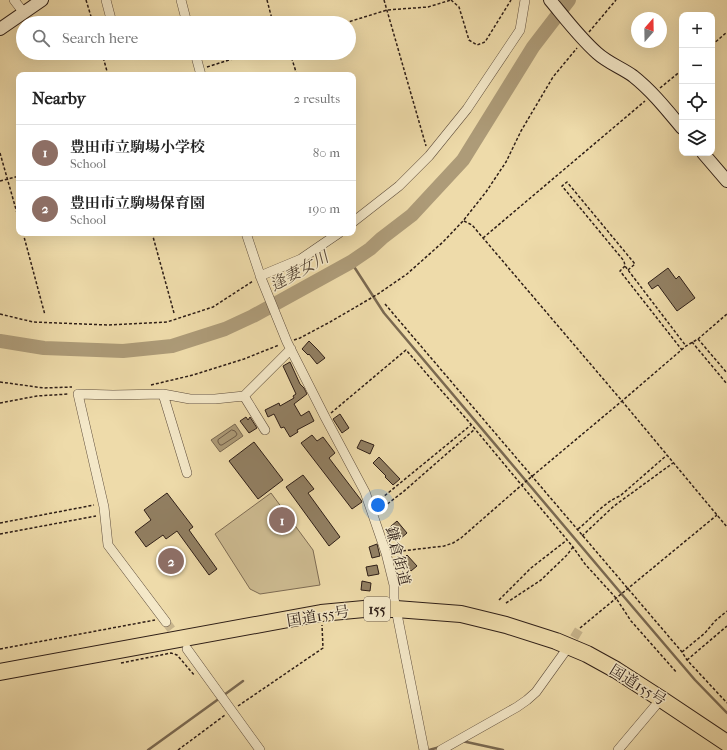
<!DOCTYPE html>
<meta charset="utf-8">
<style>
:root{--surface:#fff;--page:#f6f6f6;--text:#222;--muted:#767676;--line:#e0e0e0;--accent:#8f2418}
body{margin:0;font-family:"IM FELL French Canon","Noto Serif JP",serif;background:var(--page);color:var(--text)}
.controls{position:absolute;right:12px;top:12px;display:grid;overflow:hidden;border-radius:8px;box-shadow:0 4px 16px #0002}
.controls button{width:36px;height:36px;display:grid;place-items:center;padding:0;border:0;border-bottom:1px solid var(--line);background:var(--surface);color:var(--text);font:20px sans-serif}
.compass{position:absolute;left:631px;top:12px;width:36px;height:36px;border-radius:50%;background:var(--surface);box-shadow:0 4px 16px #0002;rotate:20deg}
.you{position:absolute;left:378px;top:505px;width:14px;height:14px;margin:-10px;border:3px solid #fff;border-radius:50%;background:#1a73e8;box-shadow:0 0 0 6px #1a73e833}
.badge{display:grid;place-items:center;width:26px;height:26px;border-radius:50%;background:var(--accent);color:#fff;font-size:13px;font-weight:700}
.pin{position:absolute;translate:-50% -50%;border:2px solid #fff;box-shadow:0 1px 4px #0006}
.list{margin:0;padding:0;list-style:none}
h2{display:flex;justify-content:space-between;align-items:center;height:52px;margin:0;padding:0 16px;font-size:17px}
h2 small{font-size:13px;font-weight:400;color:var(--muted)}
.list li{display:grid;grid-template-columns:26px 1fr auto;gap:12px;align-items:center;box-sizing:border-box;height:56px;padding:0 16px;border-top:1px solid var(--line)}
.list b{display:block;font-size:15px;white-space:nowrap}
.list p{margin:0;font-size:13px;white-space:nowrap;color:var(--muted)}
.list em{font-size:13px;font-style:normal;color:var(--muted)}
.icon{flex:none;width:22px;height:22px;fill:none;stroke:currentColor;stroke-width:2;stroke-linecap:round;stroke-linejoin:round}
.map{position:relative;flex:none;width:727px;height:750px;overflow:hidden}
.search{position:absolute;background:var(--surface);box-shadow:0 4px 16px #0002;left:16px;top:16px;width:340px;height:44px;display:flex;align-items:center;gap:10px;box-sizing:border-box;padding:0 14px;border-radius:22px;color:var(--muted);font-size:15px}
.panel{position:absolute;background:var(--surface);box-shadow:0 4px 16px #0002;left:16px;top:72px;width:340px;height:164px;border-radius:8px}
.map>svg:first-child{display:block}
.green{fill:#cdbb91;stroke:#7e6c54}
.water{fill:#ad9b78;stroke:#7a6951}
.lines{fill:none;stroke-linecap:round;stroke-linejoin:round}
.shore{stroke:#6e5c48;stroke-width:1}
.stream{stroke:#7a6951;stroke-width:2.5}
.river{stroke:#ad9b78;stroke-width:14}
.building{fill:#928063;stroke:#2e1e17}
.street-tunnel{stroke:#c8b58d;stroke-width:9;stroke-dasharray:9 4.5;stroke-linecap:butt}
.street-casing{stroke:#5e4d3c;stroke-width:10}
.secondary-casing{stroke:#2e1e17;stroke-width:14}
.highway-casing{stroke:#2e1e17;stroke-width:18}
.path{stroke:#2e1e17;stroke-width:1.5;stroke-dasharray:3 2;stroke-linecap:butt}
.street{stroke:#f4e8c8;stroke-width:9}
.secondary{stroke:#f4e8c8;stroke-width:12}
.highway{stroke:#eedbaa;stroke-width:16}
.labels{text-anchor:middle;dominant-baseline:central;stroke-width:3;stroke-linejoin:round;paint-order:stroke}
.shield{fill:#f4e8c8;stroke:#695b4c;stroke-width:1}
.shield-label{font-size:14px;font-weight:bold;fill:#2e1e17}
.street-label{font-size:15px;fill:#2e1e17;stroke:#f4e8c8}
.water-label{font-size:16px;font-style:italic;fill:#5a4a39;stroke:#f4e8c8}
</style>
<div class="map">
<svg width="727" height="750" viewBox="0 0 727 750">
<rect width="100%" height="100%" fill="#eedbaa"/>
<filter id="stains"><feTurbulence type="fractalNoise" baseFrequency=".005" numOctaves="4"/><feColorMatrix values="0 0 0 0 .2 0 0 0 0 .09 0 0 0 0 .02 0 0 0 .5 -.17"/></filter>
<radialGradient id="worn" r=".72"><stop offset=".6" stop-color="#630" stop-opacity="0"/><stop offset="1" stop-color="#630" stop-opacity=".3"/></radialGradient>
<path class="green" d="M271,493L313,550L320,585L260,594L250,589L215,534Z"/>
<path class="water" d="M235,424L243,436L220,452L211,440Z"/>
<g class="lines">
<path class="shore" d="M232,430L235,431L237,434L236,436L222,445H220L218,442V440Z"/>
<path class="stream" d="M351,262L384,313L625,598L695,680L727,713
M224,695L243,681
M462,741L503,750
M148,750L220,698
M429,750L440,747"/>
<path class="river" d="M0,341L44,348L123,351L172,346L225,329L253,316L351,262L370,249L382,238L412,215L463,160L533,47L569,0"/>
</g>
<path class="building" d="M668,268L676,279L679,276L695,298L677,311L658,285L652,289L648,283Z
M309,341L317,349L325,358L317,364L309,354L308,355L302,349Z
M290,362L300,384L304,388L307,394L294,404L301,416L309,411L314,421L297,430L298,432L290,437L284,427L281,428L274,414L268,417L265,410L279,403L280,406L294,398L293,396L296,394L283,366Z
M340,414L349,428L342,433L333,419Z
M246,417L248,420L250,417L257,428L249,433L240,421Z
M312,435L317,441L323,437L335,453L329,458L361,500L362,502L352,509L301,443Z
M361,440L374,445L370,454L357,448Z
M254,442L283,480L258,499L229,461Z
M379,457L400,479L393,485L385,477L386,476L373,463Z
M303,475L314,489L308,493L340,537L329,546L286,487Z
M167,493L193,527L189,530L217,569L209,575L177,531L166,539L163,535L146,547L135,532L151,520L144,510Z
M397,521L407,533L400,539L390,527Z
M377,544L380,556L372,558L369,547Z
M407,555L417,566L411,571L401,561Z
M377,565L379,574L368,576L366,567Z
M362,581L371,583L370,591L361,590Z"/>
<g class="lines">
<path class="street-tunnel" d="M166,622L181,642
M567,649L580,628"/>
<defs>
<path id="street" d="M14,0L24,13
M106,0L111,19
M181,0L187,23
M195,53L201,75
M353,222L399,186L429,156L467,109L520,30L525,0
M246,233L261,278L287,342L325,417L365,492L386,553L394,585V599L424,750
M260,276L301,259L339,233
M163,394L187,473
M244,396L265,430
M166,622L108,545L104,507L78,394L113,395L163,394L190,399H215L244,396L291,349
M187,649L260,750
M441,750L517,707L527,700L536,692L564,653
M618,750L661,699"/>
<path id="secondary" d="M550,0C565,18 579,37 597,53C608,63 622,68 633,76C652,91 667,110 682,128
M0,29L42,0
M703,153L727,181"/>
<path id="highway" d="M0,672L321,613L364,609H396L461,614L506,625L556,641L587,654L616,670L661,699L727,743"/>
</defs>
<use href="#street" class="street-casing"/>
<use href="#secondary" class="secondary-casing"/>
<use href="#highway" class="highway-casing"/>
<path class="path" d="M86,0L93,23
M267,0L273,23
M384,0L426,146
M451,0L459,7L469,40L477,45L485,42L511,0
M345,23L387,10L428,7L451,0
M589,32L616,0
M712,45L727,32
M102,53L108,75
M290,53L297,75
M207,67L251,53
M660,88L682,70
M0,153L19,220
M0,181L19,176
M464,221L472,225L622,401L727,527
M23,233L45,315
M152,233L174,313
M483,238L645,101
M625,266L620,271L682,350
M628,270L635,264L567,182L562,186L624,261L625,266L628,270L686,346
M385,304L682,652L687,660L727,703
M0,314L33,322L108,325L167,322L213,307L253,281
M698,339L727,373
M294,340L300,338L330,322L378,294L407,274L443,242L463,221L486,192L506,162L521,131L553,77L577,48
M692,342L727,384
M0,382L44,388L72,387
M151,385L193,375L244,359L279,345
M0,403L37,396L69,394
M331,413L406,350L475,429L573,547L585,564L616,598L631,621L677,673
M377,502L471,425
M379,509L386,505L403,492L475,429
M0,523L94,505
M578,529C592,518 603,503 620,496L667,455
M0,534L96,516
M582,536L614,506L673,463
M393,552L444,546L453,543L461,538L524,483L622,401L686,346L698,339L727,314
M499,600L531,568L567,540
M506,603L541,580L567,555L573,547
M580,628L717,515
M0,649L155,620
M682,652L705,633L715,621L727,611
M687,660L727,626
M121,663L171,653L177,655L195,676
M238,706L323,648L322,625
M178,750L225,715"/>
<use href="#street" class="street"/>
<use href="#secondary" class="secondary"/>
<use href="#highway" class="highway"/>
</g>
<g class="labels">
<rect class="shield" x="364" y="597" width="26" height="24" rx="3"/>
<g class="shield-label">
<text x="377" y="609">155</text>
</g>
<g class="street-label">
<text transform="translate(398 556) rotate(76)">鎌倉街道</text>
<text transform="translate(318 616) rotate(-9)">国道155号</text>
<text transform="translate(638 685) rotate(32)">国道155号</text>
</g>
<g class="water-label">
<text transform="translate(299 271) rotate(-29)">逢妻女川</text>
</g>
</g>
<rect width="100%" height="100%" filter="url(#stains)"/>
<rect width="100%" height="100%" fill="url(#worn)"/>
</svg>
<div class="controls">
<button>+</button>
<button>−</button>
<button><svg class="icon" aria-label="locate" viewBox="0 0 24 24"><circle cx="12" cy="12" r="6"/><path d="M12 2v4M12 18v4M2 12h4M18 12h4"/></svg></button>
<button><svg class="icon" aria-label="layers" viewBox="0 0 24 24"><path d="M12 4l9 5-9 5-9-5zM3 14l9 5 9-5"/></svg></button>
</div>
<svg class="compass" viewBox="-18 -18 36 36"><path d="M0-13l5 13h-10z" fill="#e53935"/><path d="M0 13l5-13h-10z" fill="#767676"/></svg>
<div class="you"></div>
<div class="pin badge" style="left:282px;top:520px;background:#8d6e63">1</div>
<div class="pin badge" style="left:171px;top:561px;background:#8d6e63">2</div>
<div class="search"><svg class="icon" aria-label="search" viewBox="0 0 24 24"><circle cx="10" cy="10" r="6"/><path d="M15 15l6 6"/></svg>Search here</div>
<section class="panel">
<h2>Nearby<small>2 results</small></h2>
<ul class="list">
<li><span class="badge" style="background:#8d6e63">1</span><div><b>豊田市立駒場小学校</b><p>School</p></div><em>80 m</em></li>
<li><span class="badge" style="background:#8d6e63">2</span><div><b>豊田市立駒場保育園</b><p>School</p></div><em>190 m</em></li>
</ul>
</section>
</div>
